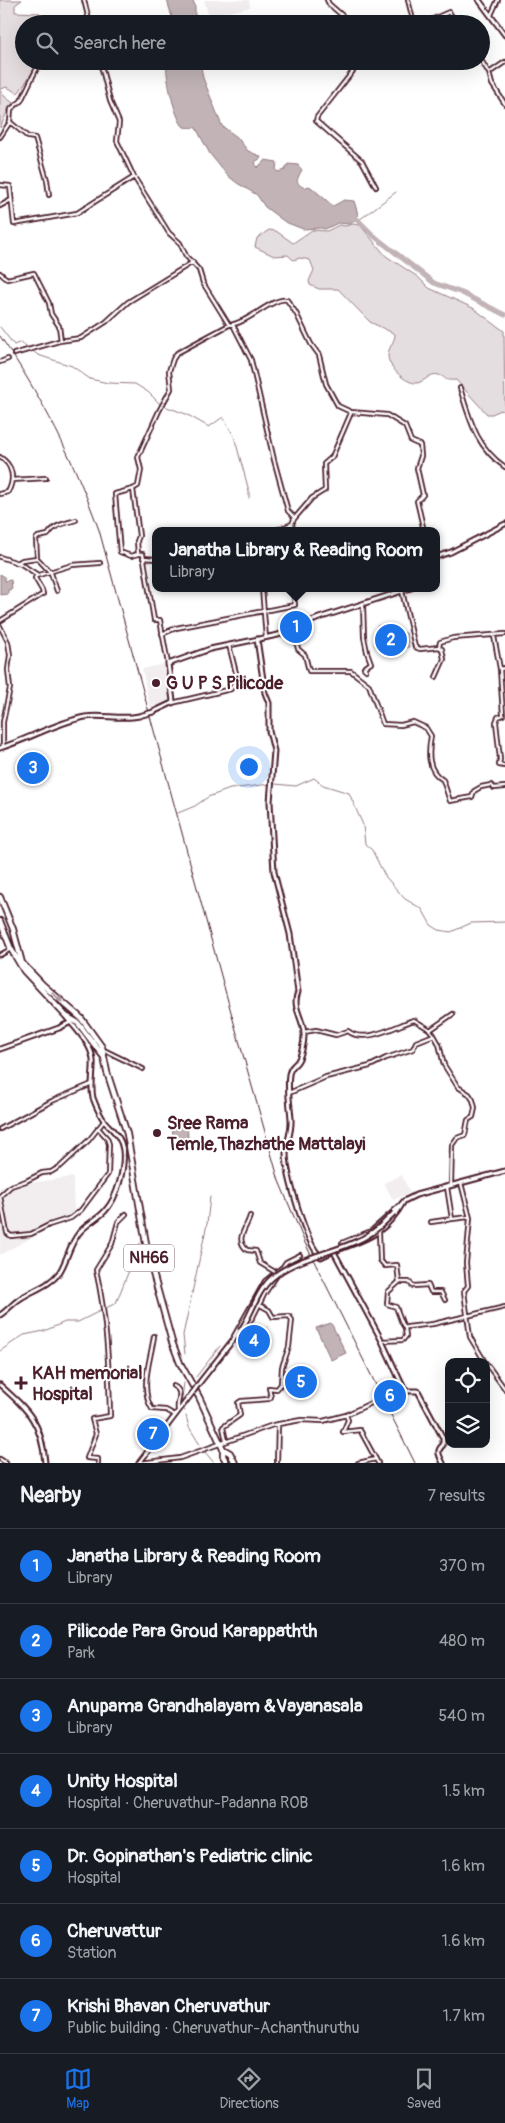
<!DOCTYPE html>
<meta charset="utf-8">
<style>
:root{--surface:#171b24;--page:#242831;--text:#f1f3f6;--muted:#9ea1a6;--line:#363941;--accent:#1a73e8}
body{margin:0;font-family:Pangolin,sans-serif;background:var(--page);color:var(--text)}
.controls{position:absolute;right:15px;bottom:15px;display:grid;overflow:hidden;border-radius:10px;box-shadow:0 5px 20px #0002}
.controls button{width:45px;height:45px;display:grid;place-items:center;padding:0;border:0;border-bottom:1px solid var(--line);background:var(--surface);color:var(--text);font:25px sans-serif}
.you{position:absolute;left:248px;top:766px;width:18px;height:18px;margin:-12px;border:4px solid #fff;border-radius:50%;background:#1a73e8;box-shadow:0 0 0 8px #1a73e833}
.badge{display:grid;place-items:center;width:32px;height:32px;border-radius:50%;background:var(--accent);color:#fff;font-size:16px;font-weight:700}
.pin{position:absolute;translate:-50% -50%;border:2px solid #fff;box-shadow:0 1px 5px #0006}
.popup{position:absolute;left:152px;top:527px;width:288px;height:65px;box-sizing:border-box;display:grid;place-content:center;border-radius:10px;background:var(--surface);filter:drop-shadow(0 1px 4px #0005);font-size:16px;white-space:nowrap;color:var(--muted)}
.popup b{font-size:19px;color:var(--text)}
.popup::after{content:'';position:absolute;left:50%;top:100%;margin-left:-10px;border:10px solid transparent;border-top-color:var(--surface)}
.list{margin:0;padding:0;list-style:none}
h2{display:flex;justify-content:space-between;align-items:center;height:65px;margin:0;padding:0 20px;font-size:21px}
h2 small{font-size:16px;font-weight:400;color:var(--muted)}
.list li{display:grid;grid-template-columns:32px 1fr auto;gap:15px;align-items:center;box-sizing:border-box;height:75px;padding:0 20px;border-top:1px solid var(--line)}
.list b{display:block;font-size:19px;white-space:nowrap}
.list p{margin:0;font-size:16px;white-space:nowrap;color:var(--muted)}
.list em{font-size:16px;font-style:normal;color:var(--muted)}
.icon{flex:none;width:28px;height:28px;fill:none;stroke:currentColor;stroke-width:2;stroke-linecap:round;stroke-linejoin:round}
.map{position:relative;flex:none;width:505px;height:1463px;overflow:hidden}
.search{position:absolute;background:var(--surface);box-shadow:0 5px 20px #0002;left:15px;right:15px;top:15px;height:55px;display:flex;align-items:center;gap:12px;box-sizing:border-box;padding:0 18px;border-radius:28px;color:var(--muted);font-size:19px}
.sheet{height:590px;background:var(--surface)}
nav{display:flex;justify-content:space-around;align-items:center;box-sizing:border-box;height:70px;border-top:1px solid var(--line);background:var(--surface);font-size:14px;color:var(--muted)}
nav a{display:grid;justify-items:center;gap:2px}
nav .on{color:var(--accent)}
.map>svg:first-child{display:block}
.built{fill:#f2eeef}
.green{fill:#e5dee0;stroke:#987e86}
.water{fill:#c1b3b6;stroke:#91787e}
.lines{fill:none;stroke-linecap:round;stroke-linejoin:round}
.stream{stroke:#91787e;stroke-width:1}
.river{stroke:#c1b3b6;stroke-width:5}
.street-casing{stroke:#4a1f2b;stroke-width:6}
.secondary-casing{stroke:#4a1f2b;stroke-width:7}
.highway-casing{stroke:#4a1f2b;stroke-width:8}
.street{stroke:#fff;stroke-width:2.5}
.secondary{stroke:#fff;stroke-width:3}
.highway{stroke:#fff;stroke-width:4.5}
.rail{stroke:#4a1f2b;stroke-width:1}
.secondary-bridge-casing{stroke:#4a1f2b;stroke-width:7;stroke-linecap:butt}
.secondary-bridge{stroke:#fff;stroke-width:3}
.oneway{fill:#ae9aa0}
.poi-dot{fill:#4a1f2b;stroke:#fff;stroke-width:2}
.labels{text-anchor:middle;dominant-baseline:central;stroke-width:4;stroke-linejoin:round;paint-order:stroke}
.shield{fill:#fff;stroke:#80626b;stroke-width:1}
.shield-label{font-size:16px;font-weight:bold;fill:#4a1f2b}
.poi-label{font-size:18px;font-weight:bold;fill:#4a1f2b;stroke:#fff;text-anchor:start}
</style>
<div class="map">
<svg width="505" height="1463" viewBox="0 0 505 1463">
<rect width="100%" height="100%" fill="#fff"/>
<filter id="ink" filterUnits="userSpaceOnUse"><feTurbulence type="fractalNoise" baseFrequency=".02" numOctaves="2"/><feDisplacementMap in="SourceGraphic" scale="10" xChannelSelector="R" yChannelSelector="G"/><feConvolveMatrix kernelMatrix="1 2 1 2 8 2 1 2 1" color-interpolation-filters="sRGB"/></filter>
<g filter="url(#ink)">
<path class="built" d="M204,0H249L250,7L209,17Z
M164,664L170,698L166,704L150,707L142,669Z
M402,1175L410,1193L393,1200L384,1183Z
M73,1177L74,1214L0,1255V1187Z
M250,1325L260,1329L268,1325L273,1338L268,1342L270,1348L246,1357L237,1340Z"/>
<path class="green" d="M0,0H22L15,5V12L40,13L46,24H24V61H40L19,92L17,93L7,87L1,89L3,95L13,103C7,108 4,121 0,128Z
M353,224L360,225L386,256L418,277L429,288L473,308L504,331L505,412L501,410L492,414H487L456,380C442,381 448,378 439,375C430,372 425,382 417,383C406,384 388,367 388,356C388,347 395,342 395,334L370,322L338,289H319L310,285L309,281L314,270L310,260L300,258L293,260L288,255L274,256L255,247L257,238L269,230L276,231L293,243L312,230L327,231L339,225L345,226Z
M377,626H381L384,630L406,633L409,647L384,652L375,646L374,632L377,631Z"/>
<path class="water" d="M167,0H193L195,6V24H174Z
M167,61H200L203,78L222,126L237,137L248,151L260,156L261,158L255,162L257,168L265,160L277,162L276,170L278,172L285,170L288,164L298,165L302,170C297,179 294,183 305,188L308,186L311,187L333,206L344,200L354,201L358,214L355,221L349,224L338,223L325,229L321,228L303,229L285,222L265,207L257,195L237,183L227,175L210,154L196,128C193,127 186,128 184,127C175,120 164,72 167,61Z
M0,574L5,577V581L11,580L12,589L8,590V594L0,595Z
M172,1121H187L188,1138L173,1139Z
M331,1323L346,1353L331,1360L316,1328Z"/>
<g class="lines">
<path class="stream" d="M359,220L396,192
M0,327L14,345L21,342L38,355L72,366L90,379L108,383L135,384L148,392L160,404
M164,406L186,414L209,427L223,417L234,436L249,491V498
M275,784L296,786L314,778L323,785L349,793L363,825L365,844L372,850L385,876L405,899L422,909L431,925L439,930L451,932L471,923L505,922
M178,813L195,806L208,797L230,789L270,784
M0,1351L24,1335L44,1331L65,1322H78L116,1303L140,1243
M185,1354L183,1335L207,1224L210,1197
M196,1377L220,1346
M184,1383L181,1406L185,1411
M186,1416L189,1427L202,1448
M205,1452L214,1463"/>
<path class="river" d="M353,215L374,236L434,283L462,293L505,315"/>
<defs>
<path id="street" d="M84,0L90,24
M327,0L329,4L352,24
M408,0L414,24
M491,15L498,0
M422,24L449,12L457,24
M481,60L489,73L505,62
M100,61L110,101L119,122L117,141L134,177L169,233L180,243L186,256L199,270L203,283L229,325C247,324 274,296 287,300L296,313L311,344L319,355L326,384L338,406L351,412L387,415L405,426L411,441L420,445L421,456L417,468L423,495L417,501L424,531
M361,61L317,117L316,121L362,161L376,187
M489,73L492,84L505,104
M10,122L28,137L35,138L47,180L49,195
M0,137L10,122L11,109L21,101L36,70L43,61
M0,185L10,186L14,224L77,213L134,177
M0,206L11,200
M0,273L7,279L34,273L49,303L51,314L59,326L61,341
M233,325L251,360L274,460L288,511L295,518
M14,354L59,341L81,338L106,322L128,302L193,262
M0,362L8,359
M460,388C470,420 476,447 505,467
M0,457C13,465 15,479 8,492L0,494
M12,480L46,478
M133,489L115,494L120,552L131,556L138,554
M274,531L292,524
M293,531L292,524L294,519L312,498L325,490L324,464L332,457L351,413
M0,557L21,564L38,575
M37,558L36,539L38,537L48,535C55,524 64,524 76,520
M143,558L156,559
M17,563L22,560L37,558L51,573L57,591
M262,588L266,638
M402,591L415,647L420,649L439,647L442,649L444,659L436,677
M363,605L364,637L367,652L371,663L364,668L366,670
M0,621L43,594L42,590L35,578L36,576L72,565L100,563
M0,626L8,642L10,655L8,670L10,688L3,722V746
M293,629L298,649L305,655L309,671H351L369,685L383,724L401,725L413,722L426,728L431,736C428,753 427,771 443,780L450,801L472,797L474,791L481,787L491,785L494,788L505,787
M162,634L176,628L295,605L293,588
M494,636L500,669
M439,647L440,642L453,638L505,634
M168,664L160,620H154L143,554H138L137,541L139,536L133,489L138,486L141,470L138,457L159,411L171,389L169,371L173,359L177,353L229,325
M505,668L500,669L503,715L498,717L496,722L500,759L499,765L505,766
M172,703L231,689L237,677L229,645
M0,955L11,949
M430,1030L453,1014
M304,1032L316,1030L336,1035L348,1031C365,1045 397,1025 414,1020L429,1029L434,1035L439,1044L444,1065L458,1087L469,1094L473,1100L475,1108L473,1117L468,1120L465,1135L457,1138L452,1145L451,1185
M104,1050L143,1069
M289,1093L326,1077L370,1066L386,1058L413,1049L416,1042L434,1035
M98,1128L107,1138L109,1144L108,1174L81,1210L71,1218L49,1225L31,1234L11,1236L7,1233L0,1196L11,1186L26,1181L42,1173L51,1172L61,1166L89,1140L104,1121
M0,1129L52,1101L92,1084
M461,1183L470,1218L466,1263L468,1286L464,1291L470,1337L485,1362
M250,1216C247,1228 234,1239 247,1250L256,1251L260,1263L275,1272
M452,1219L469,1217
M431,1222L452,1219L447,1187
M379,1231L380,1260L385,1266L397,1265L399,1282L388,1292L387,1304L396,1307L402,1323L405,1328
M343,1247L342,1243L371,1231L397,1208
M399,1282H409L413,1286L428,1285L431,1292H441L445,1300
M154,1336C151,1359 139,1388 152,1409L166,1410L175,1415
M234,1336L265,1281L281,1268
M238,1336L253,1317L265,1293L286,1262L300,1255
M382,1341L403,1340L406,1336L405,1328L407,1327L433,1324L505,1307
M486,1363L505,1389
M173,1386C185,1391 176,1401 178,1410
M346,1415L348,1420L343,1432L360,1430L378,1463
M226,1441L223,1427L240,1415L238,1403L241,1401L269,1399L271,1397L269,1388L277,1389L281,1384L282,1367L289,1347L292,1320L289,1316L273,1317L269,1310L260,1305
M0,1459L6,1463
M98,1463V1459L87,1458L96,1434L92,1419L110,1416C109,1367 107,1318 96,1270L112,1244L118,1222L126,1214
M140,1463L180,1458L273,1425L301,1420L323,1421L346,1415L371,1403
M277,1463L278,1425
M358,1463L376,1459"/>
<path id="secondary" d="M479,0L505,35
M436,557L451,552L505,524
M257,639L265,693L269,703V731L274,751L270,802L274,872L290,934L298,992C291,1008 305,1020 304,1036C304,1043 301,1057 297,1062C293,1067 291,1066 289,1074C287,1090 290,1104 291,1119C292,1132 286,1143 286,1153C286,1173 306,1245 321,1257C358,1240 382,1241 404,1201
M153,712L172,703L173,701L168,664L210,649L278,635L319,618L411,588
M0,748C29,739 55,723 85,717C102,714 121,720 139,716
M0,1049L59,1028L71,1022
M394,1213L404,1201L416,1195L505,1171
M334,1252L382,1341L404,1389L408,1391H418L443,1438V1445C436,1451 439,1455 443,1463
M0,1315C8,1310 13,1303 21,1298C33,1290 49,1286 59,1273C67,1261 69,1245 79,1233C86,1224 98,1219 105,1211C118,1197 125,1168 123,1150C121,1136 113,1131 105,1122C100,1115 96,1106 93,1098C90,1086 94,1072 93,1060C92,1045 76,1029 67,1018
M200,1382L240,1331
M0,1385C29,1411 42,1423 45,1463
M139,1463L193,1392"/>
<path id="highway" d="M0,897L13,929L22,963L43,985L81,1018L102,1047L107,1072L127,1134L148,1255L172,1342L180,1363L199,1397L223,1449V1456L227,1463
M0,921L11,949L24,971L66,1016L78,1023L103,1056
M223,1449L230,1453L235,1463"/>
</defs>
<use href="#street" class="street-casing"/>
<use href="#secondary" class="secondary-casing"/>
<use href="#highway" class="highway-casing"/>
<use href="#street" class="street"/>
<use href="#secondary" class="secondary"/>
<use href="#highway" class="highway"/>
<path class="rail" d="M0,336C42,397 74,460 99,530L234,1023L279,1181L305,1243L415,1463"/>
<defs>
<path id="secondary-bridge" d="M139,716L153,712
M240,1331C252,1315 256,1292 272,1278C295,1258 330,1254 357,1241C372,1235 383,1224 394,1213
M193,1392L200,1382"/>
</defs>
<use href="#secondary-bridge" class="secondary-bridge-casing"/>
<use href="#secondary-bridge" class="secondary-bridge"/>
</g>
<defs><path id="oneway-solid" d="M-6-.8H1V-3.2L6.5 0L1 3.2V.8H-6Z" transform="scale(1.25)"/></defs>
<use class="oneway" href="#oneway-solid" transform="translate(57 997) rotate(42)"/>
</g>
<g class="poi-dot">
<circle cx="156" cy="683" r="5"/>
<circle cx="157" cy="1133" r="5"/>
<path d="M18.5 1375.5h5v5h5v5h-5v5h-5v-5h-5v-5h5z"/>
</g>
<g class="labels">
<rect class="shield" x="124" y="1244.5" width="50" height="27" rx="4"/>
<g class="shield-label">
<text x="149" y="1258">NH66</text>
</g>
<g class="poi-label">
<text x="166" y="683">G U P S Pilicode</text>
<text x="167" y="1123">Sree Rama<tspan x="167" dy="21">Temle,Thazhathe Mattalayi</tspan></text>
<text x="32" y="1373">KAH memorial<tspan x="32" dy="21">Hospital</tspan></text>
</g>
</g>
</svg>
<div class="controls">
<button><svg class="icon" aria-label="locate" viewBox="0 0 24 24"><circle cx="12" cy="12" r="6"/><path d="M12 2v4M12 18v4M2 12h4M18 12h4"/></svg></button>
<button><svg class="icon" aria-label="layers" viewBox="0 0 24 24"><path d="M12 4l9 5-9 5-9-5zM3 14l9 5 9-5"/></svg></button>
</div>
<div class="you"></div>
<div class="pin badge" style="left:296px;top:627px">1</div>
<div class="popup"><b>Janatha Library &amp; Reading Room</b>Library</div>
<div class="pin badge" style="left:391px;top:640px">2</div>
<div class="pin badge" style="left:33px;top:768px">3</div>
<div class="pin badge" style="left:254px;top:1341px">4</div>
<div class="pin badge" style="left:301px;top:1382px">5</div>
<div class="pin badge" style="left:390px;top:1396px">6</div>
<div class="pin badge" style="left:153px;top:1434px">7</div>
<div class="search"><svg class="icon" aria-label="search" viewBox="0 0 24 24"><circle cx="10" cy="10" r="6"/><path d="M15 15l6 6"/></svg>Search here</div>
</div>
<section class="sheet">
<h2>Nearby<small>7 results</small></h2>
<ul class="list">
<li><span class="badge">1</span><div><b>Janatha Library &amp; Reading Room</b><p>Library</p></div><em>370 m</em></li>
<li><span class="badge">2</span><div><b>Pilicode Para Groud Karappathth</b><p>Park</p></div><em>480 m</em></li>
<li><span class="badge">3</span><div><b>Anupama Grandhalayam &amp;Vayanasala</b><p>Library</p></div><em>540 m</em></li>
<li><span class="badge">4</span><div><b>Unity Hospital</b><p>Hospital · Cheruvathur-Padanna ROB</p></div><em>1.5 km</em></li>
<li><span class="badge">5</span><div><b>Dr. Gopinathan's Pediatric clinic</b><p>Hospital</p></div><em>1.6 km</em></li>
<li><span class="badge">6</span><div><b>Cheruvattur</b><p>Station</p></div><em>1.6 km</em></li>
<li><span class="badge">7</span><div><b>Krishi Bhavan Cheruvathur</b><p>Public building · Cheruvathur-Achanthuruthu</p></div><em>1.7 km</em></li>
</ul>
</section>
<nav>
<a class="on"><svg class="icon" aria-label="map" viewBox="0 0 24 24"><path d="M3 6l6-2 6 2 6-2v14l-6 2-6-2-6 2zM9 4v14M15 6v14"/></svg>Map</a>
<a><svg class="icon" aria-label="directions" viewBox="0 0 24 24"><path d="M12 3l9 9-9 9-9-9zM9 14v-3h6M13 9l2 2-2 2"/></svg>Directions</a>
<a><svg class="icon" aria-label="saved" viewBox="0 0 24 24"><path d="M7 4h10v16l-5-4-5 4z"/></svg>Saved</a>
</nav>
